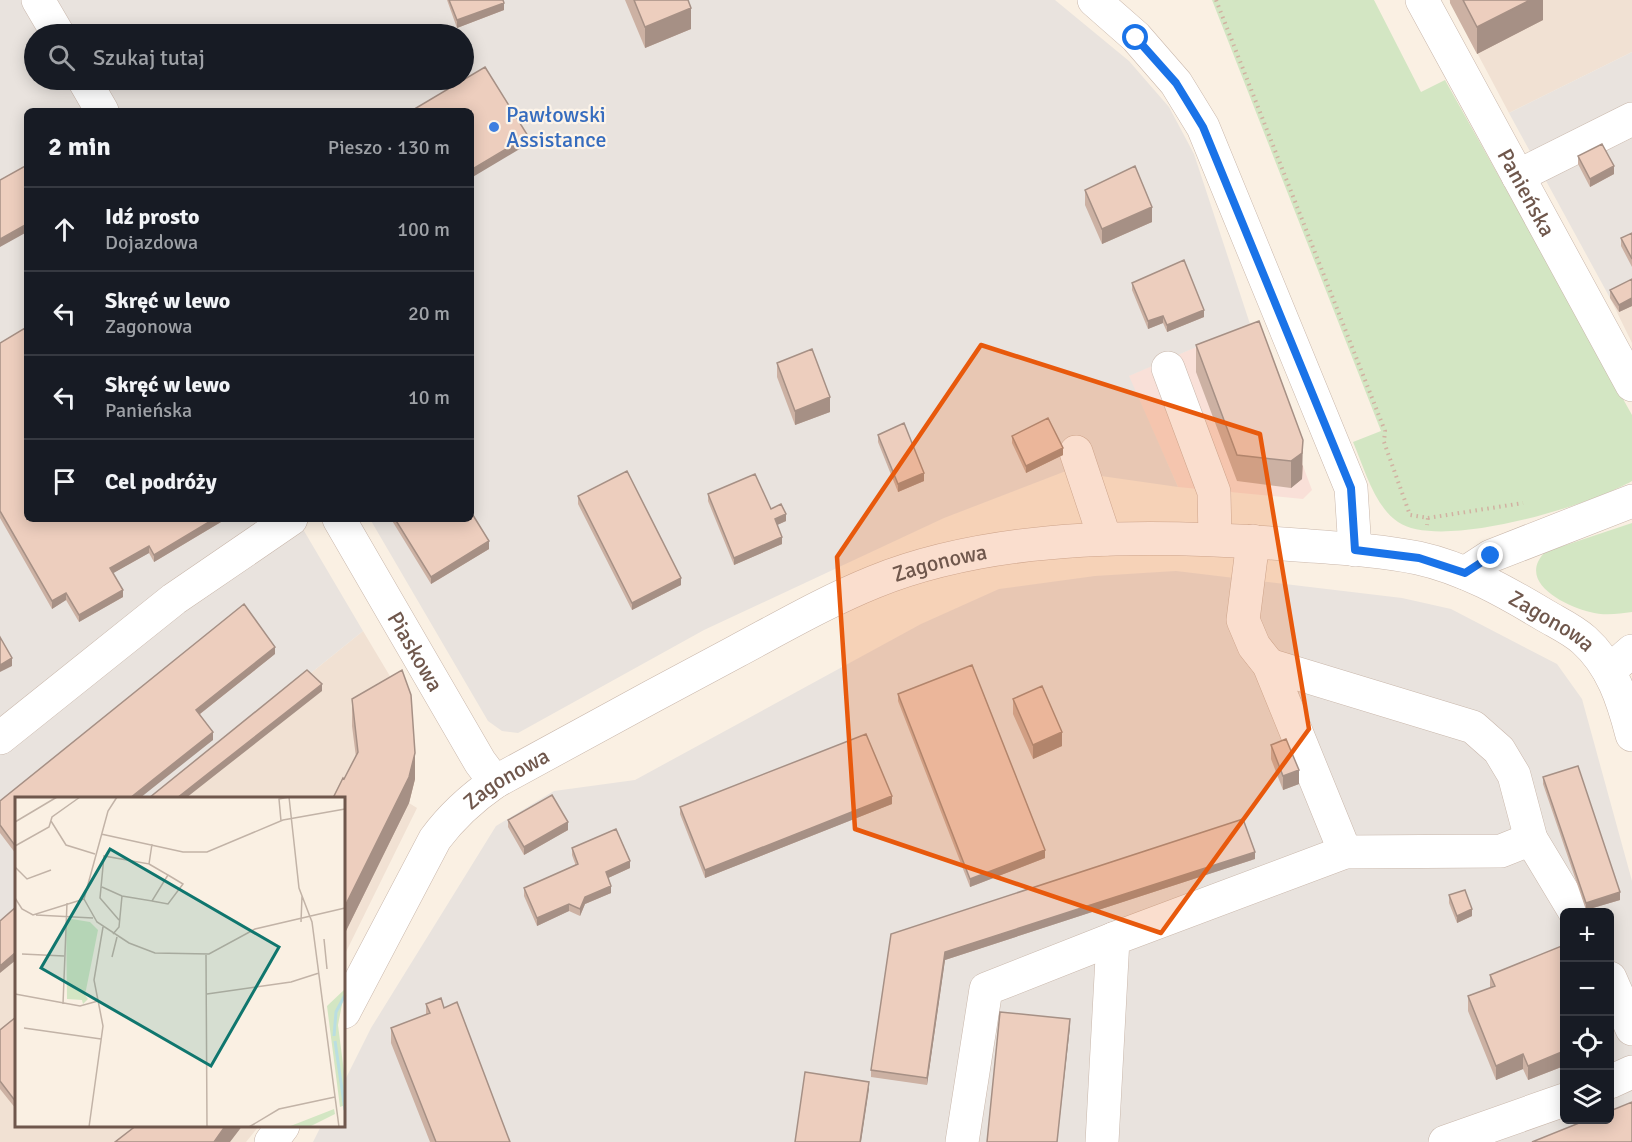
<!DOCTYPE html>
<html lang="pl">
<meta charset="utf-8">
<style>
:root{--surface:#171b24;--page:#242831;--text:#f1f3f6;--muted:#9ea1a6;--line:#363941}
body{margin:0;font-family:Signika,sans-serif;background:var(--page);color:var(--text)}
.controls{position:absolute;right:18px;bottom:18px;display:grid;overflow:hidden;border-radius:9px;box-shadow:0 3px 15px #0003}
.controls button{width:54px;height:54px;display:grid;place-items:center;padding:0;border:0;border-bottom:2px solid var(--line);background:var(--surface);color:var(--text);font:30px sans-serif}
.stop{position:absolute;width:18px;height:18px;margin:-14px;border:4px solid #1a73e8;border-radius:50%;background:#fff}
.stop.end{background:#1a73e8;border-color:#fff;box-shadow:0 2px 6px #0008}
.list{margin:0;padding:0;list-style:none}
h2{display:flex;justify-content:space-between;align-items:center;height:78px;margin:0;padding:0 24px;font-size:26px}
h2 small{font-size:20px;font-weight:400;color:var(--muted)}
.list li{display:grid;grid-template-columns:39px 1fr auto;gap:18px;align-items:center;box-sizing:border-box;height:84px;padding:0 24px;border-top:2px solid var(--line)}
.list b{display:block;font-size:22px;white-space:nowrap}
.list p{margin:0;font-size:20px;white-space:nowrap;color:var(--muted)}
.list em{font-size:20px;font-style:normal;color:var(--muted)}
.icon{flex:none;width:33px;height:33px;fill:none;stroke:currentColor;stroke-width:2;stroke-linecap:round;stroke-linejoin:round}
.map{position:relative;flex:none;width:1632px;height:1142px;overflow:hidden}
.search{position:absolute;background:var(--surface);box-shadow:0 3px 15px #0003;left:24px;top:24px;width:450px;height:66px;display:flex;align-items:center;gap:15px;box-sizing:border-box;padding:0 21px;border-radius:33px;color:var(--muted);font-size:22px}
.panel{position:absolute;background:var(--surface);box-shadow:0 3px 15px #0003;left:24px;top:108px;width:450px;height:414px;border-radius:9px}
.map>svg:first-child{display:block}
.residential{fill:#f1e1d3}
.commercial{fill:#f9e0d8}
.industrial{fill:#e9e3de;fill-rule:evenodd}
.green{fill:#d3e6c3}
.lines{fill:none;stroke-linecap:round;stroke-linejoin:round}
.minor-casing{stroke:#c9b7ab;stroke-width:34}
.path{stroke:#d1b1a1;stroke-width:4;stroke-dasharray:1.5 4.5;stroke-linecap:butt}
.minor{stroke:#fff;stroke-width:33}
.wall{fill:#ccb1a3}
.shaded-wall{fill:#a69085}
.building{fill:#edcebe;stroke:#a69085;stroke-width:1.5}
.route{stroke:#1a73e8;stroke-width:8}
.marked{fill:#e8590c;fill-opacity:0.2;stroke:#e8590c;stroke-width:4.5;stroke-linejoin:round}
.shop-dot{fill:#3f7fe0;stroke:#fdf4e9;stroke-width:2}
.labels{text-anchor:middle;dominant-baseline:central;stroke-width:4.5;stroke-linejoin:round;paint-order:stroke}
.shop-label{font-size:22px;fill:#366cbe;stroke:#fdf4e9;text-anchor:start}
.street-label{font-size:22px;fill:#6f574c;stroke:#fdf4e9}
.inset-river{fill:none;stroke:#badee1;stroke-width:3}
.inset-road{fill:none;stroke:#c2b3a7;stroke-width:1.5}
.view{fill:#0f766e;fill-opacity:0.15;stroke:#0f766e;stroke-width:3}
.inset-edge{fill:none;stroke:#6f574c;stroke-width:3}
</style>
<div class="map">
<svg width="1632" height="1142" viewBox="0 0 1632 1142">
<rect width="100%" height="100%" fill="#faf0e3"/>
<path class="residential" d="M1449,0H1632V52L1509,113Z
M1632,286V343L1610,298Z
M363,631L403,698L415,779L409,803L417,808L344,956V798H156Z
M16,914V1126H259L246,1142H0V928Z"/>
<path class="commercial" d="M1250,324L1312,490L1303,499L1178,487L1128,376Z"/>
<path class="industrial" d="M0,0H1055L1129,61L1169,107L1194,154L1250,324L1129,376L1178,487L1066,471L944,518L704,630L518,733L502,731L488,721L370,519H471V111H27V519H297L363,631L156,798H16V914L0,928ZM34,34H464V80H34Z
M1632,52V286L1610,298L1509,113Z
M1176,571L1402,598L1451,609L1557,664L1582,699L1632,881V1142H313L321,1126H344V1082L371,1028L496,826L554,791L635,780L921,624L999,589L1095,576ZM1564,912H1610V1120H1564Z"/>
<path class="green" d="M1212,0H1374L1421,92L1445,80L1632,415V481C1589,506 1440,551 1398,522C1374,506 1364,467 1353,442L1381,431Z
M1632,523V612C1619,614 1603,616 1590,612C1565,606 1516,582 1545,552Z"/>
<g class="lines">
<defs>
<g id="minor">
<path d="M38,0L58,34"/>
<path d="M1094,0L1136,37L1176,83L1203,127L1351,488L1355,550"/>
<path id="s1" d="M1422,0L1632,385"/>
<path d="M84,80L102,111"/>
<path d="M1518,176L1632,119"/>
<path d="M1168,368L1214,492L1215,538"/>
<path d="M1076,452L1105,539"/>
<path id="s2" d="M339,519L480,762L495,782"/>
<path d="M1253,541L1243,620L1254,646L1269,665L1345,852"/>
<path d="M1465,573L1491,556L1632,501"/>
<path d="M1269,665L1473,727L1499,750L1514,775L1531,839L1575,912"/>
<path d="M1609,671L1632,651"/>
<path d="M0,738L174,599L291,519"/>
<path d="M1610,978L1632,1029"/>
<path id="s3" d="M344,1012L435,839C452,816 472,798 495,782C575,738 656,694 737,651C782,627 827,601 874,582C1000,531 1163,534 1297,545C1337,548 1379,550 1418,558C1464,568 1506,592 1546,616C1558,623 1573,630 1584,640C1612,665 1623,700 1632,735"/>
<path d="M1610,1082L1632,1072"/>
<path d="M271,1142L283,1126"/>
<path d="M962,1142L986,989L1113,939"/>
<path d="M1102,1142L1113,939L1345,852L1501,851L1531,839"/>
<path d="M1445,1142L1564,1100"/>
</g>
</defs>
<use href="#minor" class="minor-casing"/>
<path class="path" d="M1216,0L1385,431L1384,442L1410,515L1428,518L1427,525
M1428,518L1523,503"/>
<use href="#minor" class="minor"/>
</g>
<path class="wall" d="M447,0H503L504,10L457,28Z
M625,0H688L691,29L645,48Z
M1450,0H1543V20L1477,54L1450,3Z
M1578,156L1614,174L1590,187L1578,164Z
M1085,190L1152,222L1102,244L1085,205Z
M1632,233V267L1621,246V238Z
M1632,279V306L1619,312L1610,298V290Z
M1132,283L1204,317L1167,332L1163,323L1148,329L1132,290Z
M0,343L27,519H226L154,562L149,553L113,573L123,597L79,622L66,600L52,609L0,518Z
M1196,345L1303,466L1302,479L1291,488L1237,481L1196,372Z
M777,363L830,412L795,425L777,377Z
M878,435L924,481L898,492L878,442Z
M1012,436L1063,455L1026,473L1012,443Z
M708,494L786,521L777,525L782,544L734,565L708,501Z
M578,496L681,585L632,610L578,504Z
M391,519H471L489,549L431,584Z
M275,654L200,714L213,740L16,798V854L0,833V801Z
M898,694L1045,858L970,887L898,701Z
M352,699L415,779L409,803L344,935V779L356,757L352,726Z
M1013,699L1062,746L1033,759L1013,714Z
M1271,745L1299,784L1283,790L1271,759Z
M1543,777L1620,900L1586,910L1543,784Z
M892,804L705,878L680,814V807Z
M508,820L568,830L524,855L508,827Z
M572,848L630,868L608,878L611,893L585,904L580,916L569,911L537,926L524,896V888L576,866L572,855Z
M1255,859L945,960L927,1085L871,1077V1070L891,934Z
M1449,895L1472,916L1457,923L1449,903Z
M1564,945V1066L1528,1080L1523,1069L1496,1080L1468,1011V996L1490,988V975Z
M426,1004L444,1008L510,1142H430L391,1043V1028L426,1015Z
M16,1017V1109L0,1089V1030Z"/>
<path class="shaded-wall" d="M1530,0H1543V20L1477,54V27Z
M504,3V10L457,28V20Z
M691,8V29L645,48V27Z
M528,136V144L471,178V170Z
M1614,166V174L1590,187V179Z
M1152,207V222L1102,244V229Z
M27,224V232L0,247V239Z
M1632,298V306L1619,312V305Z
M1204,310V317L1167,332V325Z
M1163,316V323L1148,329V321Z
M830,397V412L795,425V411Z
M1303,440L1302,479L1291,488V461Z
M1063,448V455L1026,473V466Z
M924,473V481L898,492V484Z
M786,514V521L775,526V519Z
M214,519H226L154,562V555Z
M782,537V544L734,565V558Z
M489,541V549L431,584V577Z
M149,546V553L110,575V568Z
M681,578V585L632,610V603Z
M123,590V597L79,622V615Z
M66,593V600L52,609V601Z
M275,647V654L196,717V710Z
M12,658V666L0,672V665Z
M322,684V691L186,798H177Z
M213,732V740L140,798H130Z
M1062,732V746L1033,759V745Z
M415,753V779L409,803L344,935V908Z
M1299,770V784L1283,790V776Z
M892,796V804L705,878V870Z
M568,822V830L524,855V847Z
M1045,850V858L970,887V879Z
M1255,852V859L945,960L927,1085V1078L945,952Z
M630,861V868L606,879V872Z
M611,886V893L585,904L580,916V909L585,897Z
M1620,892V900L1586,910V903Z
M569,904V911L537,926V918Z
M1472,909V916L1457,923V916Z
M16,952V960L0,973V966Z
M1070,1019V1027L1057,1142Z
M1564,1051V1066L1528,1080V1066Z
M1523,1054V1069L1496,1080V1066Z
M869,1082V1089L861,1142H860Z
M226,1125H243L230,1142H214Z"/>
<path class="building" d="M449,0H503L504,3L457,20Z
M634,0H688L691,8L645,27Z
M1463,0H1530L1477,27Z
M485,67L528,136L471,170V111H411Z
M1602,144L1614,166L1590,179L1578,156Z
M27,165V224L0,239V180Z
M1135,166L1152,207L1102,229L1085,190Z
M1632,233V259L1621,238Z
M1184,260L1204,310L1167,325L1163,316L1148,321L1132,283Z
M1632,279V298L1619,305L1610,290Z
M1259,321L1303,440L1302,453L1291,461L1237,455L1196,345Z
M25,328L27,332V519H214L154,555L149,546L110,568L123,590L79,615L66,593L52,601L0,511V343Z
M812,349L830,397L795,411L777,363Z
M1048,418L1063,448L1026,466L1012,436Z
M904,423L924,473L898,484L878,435Z
M627,471L681,578L632,603L578,496Z
M755,474L771,509L781,504L786,514L775,519L782,537L734,558L708,494Z
M471,512L489,541L431,577L395,519H471Z
M244,604L275,647L196,710L213,732L130,798H16V847L0,825V801Z
M0,637L12,658L0,665Z
M972,665L1045,850L970,879L898,694Z
M307,670L322,684L177,798H149Z
M402,670L411,695L415,753L409,777L344,908V798H333L343,778L344,779L358,752L352,699Z
M1042,686L1062,732L1033,745L1013,699Z
M866,734L892,796L705,870L680,807Z
M1286,739L1299,770L1283,776L1271,745Z
M1578,766L1620,892L1586,903L1543,777Z
M552,795L568,822L524,847L508,820Z
M1243,819L1255,852L945,952L927,1078L871,1070L891,934Z
M616,829L630,861L606,872L611,886L585,897L580,909L569,904L537,918L524,888L578,864L572,848Z
M1465,890L1472,909L1457,916L1449,895Z
M16,907V952L0,966V921Z
M1564,945V1051L1528,1066L1523,1054L1496,1066L1468,996L1495,986L1490,975Z
M441,998L444,1008L457,1002L510,1142H436L391,1028L430,1013L426,1004Z
M1000,1012L1070,1019L1057,1142H987Z
M16,1017V1102L0,1081V1030Z
M805,1072L869,1082L860,1142H795Z
M1632,1102V1142H1532L1589,1119H1610V1111Z
M137,1125H226L214,1142H115Z"/>
<g class="lines">
<path class="route" d="M1136,38L1176,83L1203,127L1351,488L1355,550L1419,558L1465,573L1491,556"/>
</g>
<path class="marked" d="M981,345L1260,434L1309,729L1161,933L855,829L837,557Z"/>
<circle class="shop-dot" cx="494" cy="127" r="6"/>
<g class="labels">
<g class="shop-label">
<text x="506" y="114">Pawłowski<tspan x="506" dy="25">Assistance</tspan></text>
</g>
<g class="street-label">
<text stroke="none"><textPath href="#s1" startOffset="219">Panieńska</textPath></text>
<text stroke="none"><textPath href="#s3" startOffset="776">Zagonowa</textPath></text>
<text stroke="none"><textPath href="#s3" startOffset="1406">Zagonowa</textPath></text>
<text stroke="none"><textPath href="#s2" startOffset="153">Piaskowa</textPath></text>
<text stroke="none"><textPath href="#s3" startOffset="290">Zagonowa</textPath></text>
</g>
</g>
<g transform="translate(15 797)">
<rect width="330" height="330" fill="#faf0e3"/>
<path d="M51,121L75,125L83,133L70,198L73,202L68,207L67,203L52,202ZM330,192L323,228L330,283V308L325,310L312,209ZM319,312L320,317L294,330H273Z" fill="#d3e6c3"/>
<path class="inset-river" d="M319,239L321,215L330,198M320,244L330,313"/>
<path class="inset-road" d="M102,0L93,14L69,102L82,125L114,146L140,156L194,157L240,132L330,111M274,0L284,91L297,125L324,330M36,24L51,48L80,57M266,24L264,2L274,0M0,25L42,0M86,37L168,55H192L268,23L330,12M0,49L34,30L37,20L65,0M0,70L12,82L36,73M87,90L107,99L137,104L153,78L134,67M0,101L7,112L18,118L69,102M137,104L153,107L168,87L153,78M21,118L78,121M104,123L85,101L89,59L134,67L137,47M286,125L287,99M98,137L104,130L107,99M309,142L312,172M7,157L49,159M191,158L192,330M97,160L102,140M0,197L65,209L83,204M192,197L276,185L304,176M48,207L52,106M9,231L86,242M74,330L88,229L79,183L88,130M234,330L264,312L320,300"/>
<path class="view" d="M95,52L264,150L196,269L26,171Z"/>
<rect width="330" height="330" class="inset-edge"/>
</g>
</svg>
<div class="controls">
<button>+</button>
<button>−</button>
<button><svg class="icon" aria-label="locate" viewBox="0 0 24 24"><circle cx="12" cy="12" r="6"/><path d="M12 2v4M12 18v4M2 12h4M18 12h4"/></svg></button>
<button><svg class="icon" aria-label="layers" viewBox="0 0 24 24"><path d="M12 4l9 5-9 5-9-5zM3 14l9 5 9-5"/></svg></button>
</div>
<div class="stop" style="left:1136px;top:38px"></div>
<div class="stop end" style="left:1491px;top:556px"></div>
<div class="search"><svg class="icon" aria-label="search" viewBox="0 0 24 24"><circle cx="10" cy="10" r="6"/><path d="M15 15l6 6"/></svg>Szukaj tutaj</div>
<section class="panel">
<h2>2 min<small>Pieszo · 130 m</small></h2>
<ul class="list">
<li><svg class="icon" aria-label="ahead" viewBox="0 0 24 24"><path d="M12 20V5M6 11l6-6 6 6"/></svg><div><b>Idź prosto</b><p>Dojazdowa</p></div><em>100 m</em></li>
<li><svg class="icon" aria-label="left" viewBox="0 0 24 24"><path d="M17 20v-9H6M10 6l-5 5 5 5"/></svg><div><b>Skręć w lewo</b><p>Zagonowa</p></div><em>20 m</em></li>
<li><svg class="icon" aria-label="left" viewBox="0 0 24 24"><path d="M17 20v-9H6M10 6l-5 5 5 5"/></svg><div><b>Skręć w lewo</b><p>Panieńska</p></div><em>10 m</em></li>
<li><svg class="icon" aria-label="arrive" viewBox="0 0 24 24"><path d="M6 21V4h12l-3 4 3 4H6"/></svg><div><b>Cel podróży</b></div></li>
</ul>
</section>
</div>
